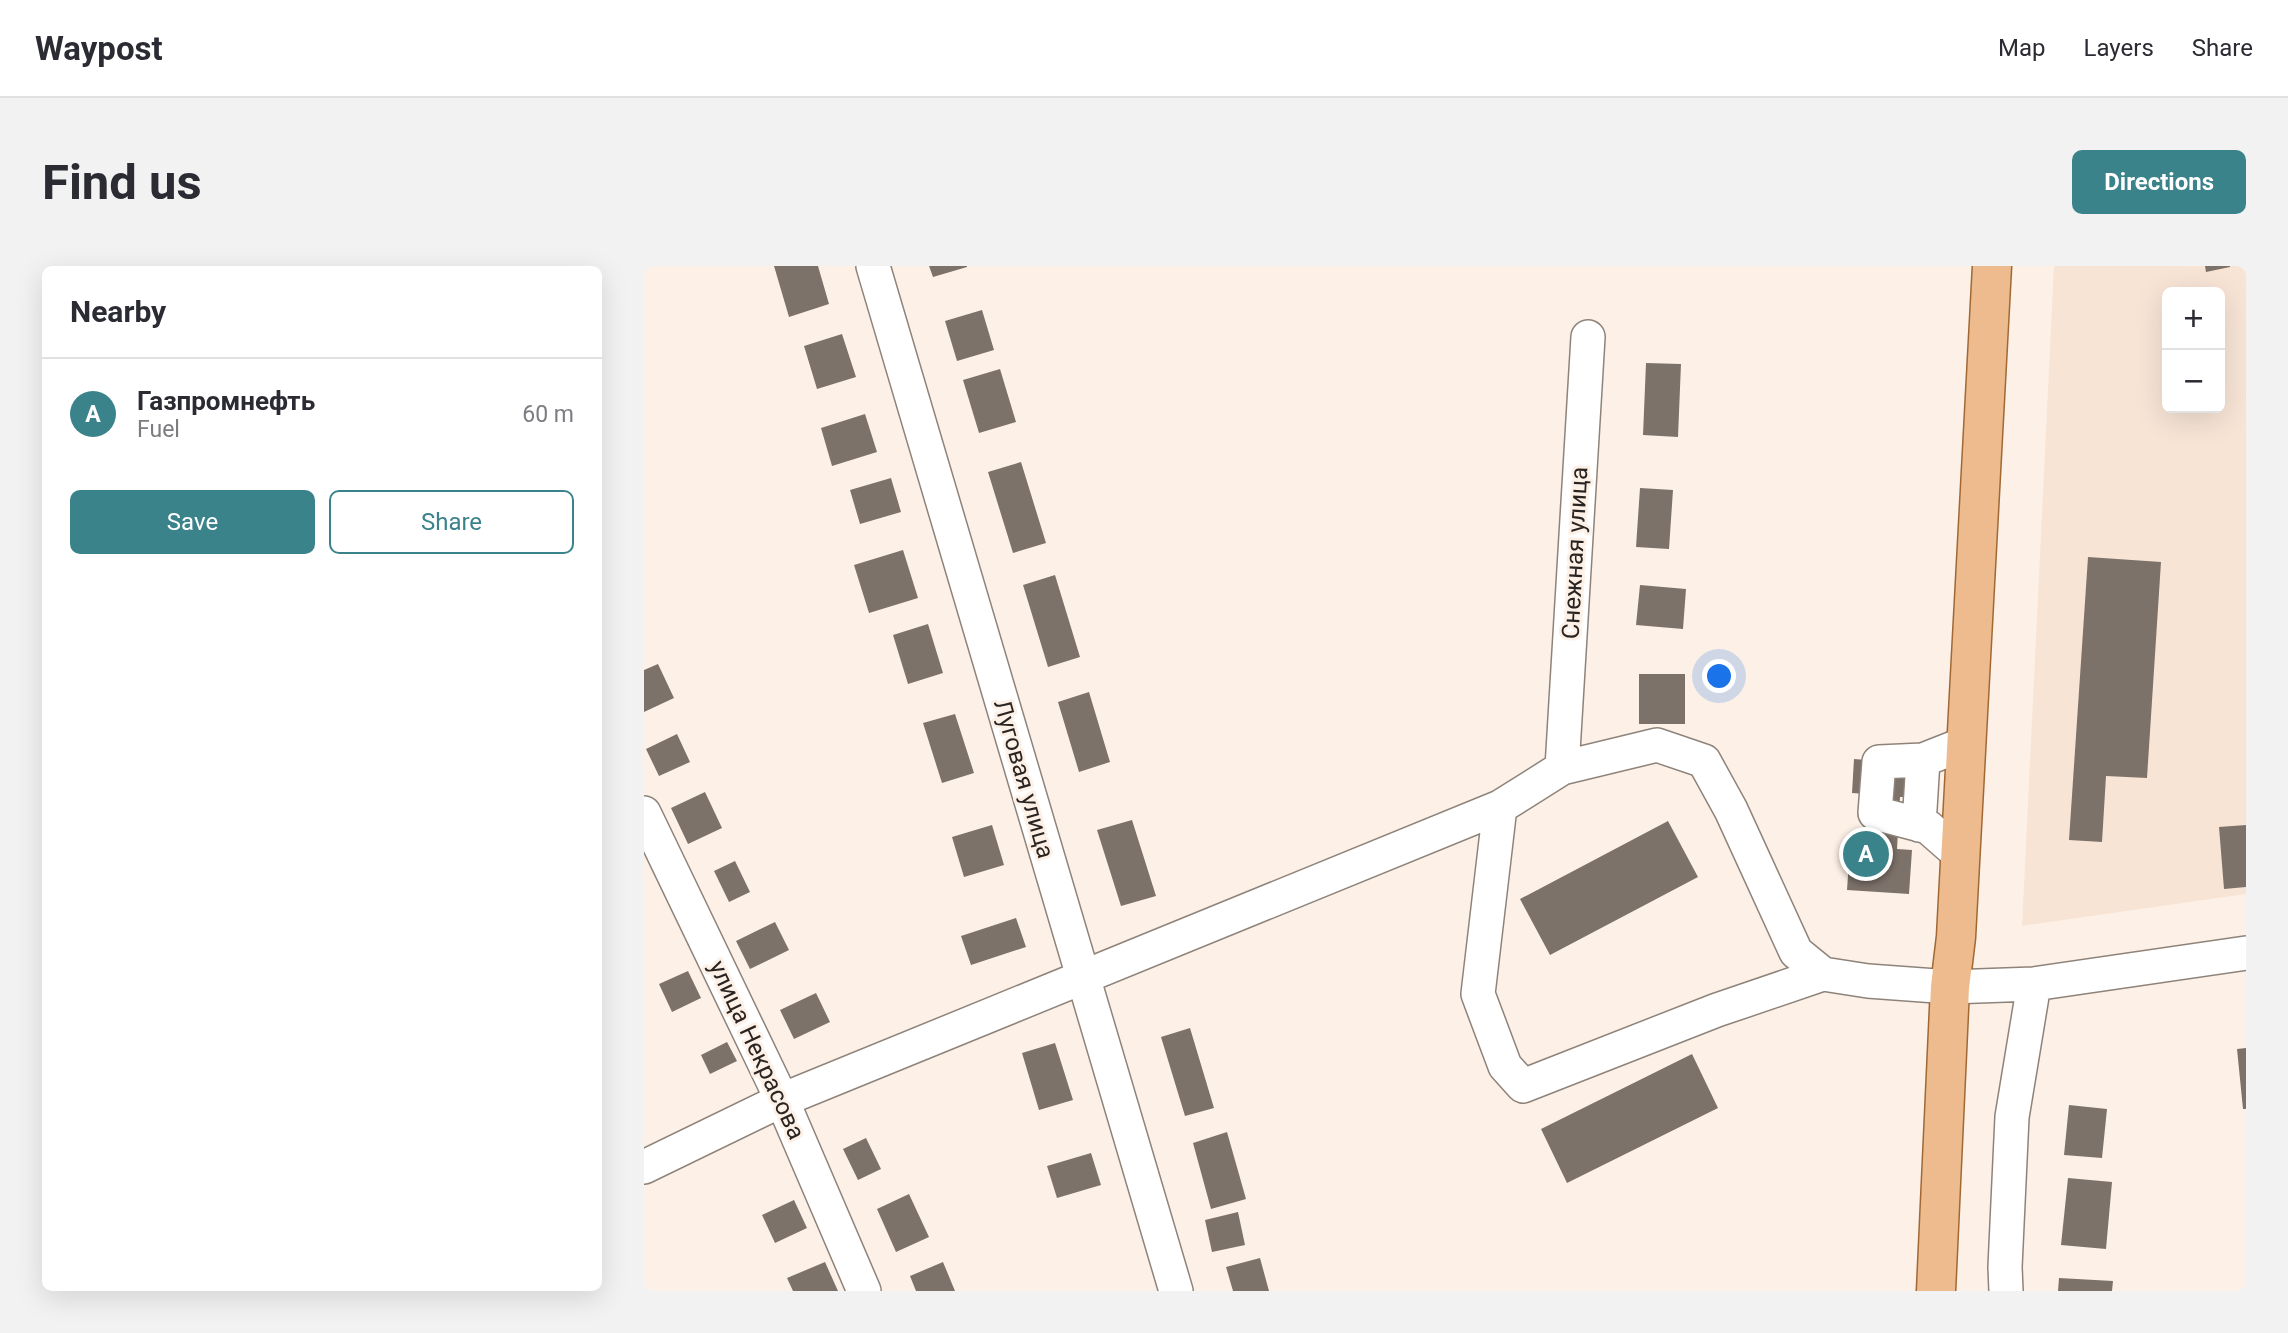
<!DOCTYPE html>
<meta charset="utf-8">
<style>
:root{--surface:#fff;--page:#f2f2f3;--text:#2b2b33;--muted:#7c7c81;--line:#e1e1e2;--accent:#3b838b}
body{margin:0;font-family:Roboto,sans-serif;background:var(--page);color:var(--text)}
.controls{position:absolute;right:21px;top:21px;display:grid;overflow:hidden;border-radius:10px;box-shadow:0 7px 28px #0002}
.controls button{width:63px;height:63px;display:grid;place-items:center;padding:0;border:0;border-bottom:2px solid var(--line);background:var(--surface);color:var(--text);font:35px sans-serif}
.you{position:absolute;left:1076px;top:411px;width:24px;height:24px;margin:-18px;border:5px solid #fff;border-radius:50%;background:#1a73e8;box-shadow:0 0 0 10px #1a73e833}
.badge{display:grid;place-items:center;width:46px;height:46px;border-radius:50%;background:var(--accent);color:#fff;font-size:23px;font-weight:700}
.pin{position:absolute;translate:-50% -50%;border:4px solid #fff;box-shadow:0 2px 7px #0006}
.list{margin:0;padding:0;list-style:none}
h2{display:flex;justify-content:space-between;align-items:center;height:91px;margin:0;padding:0 28px;font-size:30px}
h2 small{font-size:23px;font-weight:400;color:var(--muted)}
.list li{display:grid;grid-template-columns:46px 1fr auto;gap:21px;align-items:center;box-sizing:border-box;height:112px;padding:0 28px;border-top:2px solid var(--line)}
.list b{display:block;font-size:26px;white-space:nowrap}
.list p{margin:0;font-size:23px;white-space:nowrap;color:var(--muted)}
.list em{font-size:23px;font-style:normal;color:var(--muted)}
.actions{display:flex;gap:14px;padding:21px 28px}
.actions a{flex:1;padding:16px 0;border:2px solid var(--accent);border-radius:10px;text-align:center;font-size:24px;color:var(--accent)}
.actions .main{background:var(--accent);color:#fff}
.map{position:relative;flex:none;width:1602px;height:1025px;overflow:hidden;border-radius:10px}
header{display:flex;align-items:center;gap:42px;box-sizing:border-box;height:98px;padding:0 35px;background:var(--surface);border-bottom:2px solid var(--line)}
header strong{font-size:33px}
nav{display:flex;gap:38px;margin-inline-start:auto;font-size:24px}
.intro{display:flex;align-items:center;justify-content:space-between;box-sizing:border-box;height:168px;padding:0 42px}
h1{margin:0;font-size:49px}
.button{padding:18px 32px;border-radius:10px;background:var(--accent);color:#fff;font-size:24px;font-weight:700}
main{display:flex;gap:42px;padding:0 42px}
aside{flex:1;background:var(--surface);border-radius:10px;box-shadow:0 7px 28px #0002}
.map>svg:first-child{display:block}
.built{fill:#f7e4d5;fill-rule:evenodd}
.building{fill:#7d726a}
.lines{fill:none;stroke-linecap:round;stroke-linejoin:round}
.minor-casing{stroke:#8e837a;stroke-width:36}
.major-casing{stroke:#a16836;stroke-width:41}
.minor{stroke:#fff;stroke-width:33}
.major{stroke:#edbb8d;stroke-width:38}
.labels{text-anchor:middle;dominant-baseline:central;stroke-width:6;stroke-linejoin:round;paint-order:stroke}
.street-label{font-size:24px;fill:#292421;stroke:#fdf1e7}
</style>
<header>
<strong>Waypost</strong>
<nav><a>Map</a><a>Layers</a><a>Share</a></nav>
</header>
<div class="intro"><h1>Find us</h1><a class="button">Directions</a></div>
<main>
<aside>
<h2>Nearby<small></small></h2>
<ul class="list">
<li><span class="badge">A</span><div><b>Газпромнефть</b><p>Fuel</p></div><em>60 m</em></li>
</ul>
<div class="actions"><a class="main">Save</a><a>Share</a></div>
</aside>
<div class="map">
<svg width="1602" height="1025" viewBox="0 0 1602 1025">
<rect width="100%" height="100%" fill="#fdf1e7"/>
<path class="built" d="M1410,0H1602V628L1378,660ZM1523,26H1576V142H1523Z"/>
<path class="building" d="M130,0H174L185,38L145,51Z
M285,0H323V1L289,11Z
M1561,0H1586V1L1562,6Z
M338,44L350,84L313,95L301,55Z
M198,68L212,111L173,123L160,80Z
M1002,97L1037,98L1034,171L999,169Z
M356,103L372,156L335,167L319,114Z
M221,148L233,186L188,200L177,162Z
M377,196L402,277L369,287L344,206Z
M247,212L257,246L216,258L206,224Z
M996,222L1029,224L1025,283L992,281Z
M259,284L274,332L225,347L210,299Z
M1444,291L1517,296L1503,512L1462,510L1458,576L1425,574Z
M411,309L436,391L404,401L379,319Z
M996,319L1042,323L1039,363L992,359Z
M284,358L299,407L264,418L249,369Z
M14,398L30,432L0,446V404Z
M995,408H1041V458H995Z
M445,426L466,496L435,506L414,436Z
M311,448L330,507L298,517L279,457Z
M33,468L46,496L15,510L2,483Z
M1210,493L1271,498L1269,531H1256L1253,583L1268,584L1265,628L1203,624L1206,580L1219,581L1223,528L1208,527Z
M61,526L78,562L44,578L27,542Z
M488,554L512,630L477,640L453,564Z
M1024,555L1054,611L906,689L876,633Z
M348,559L360,599L320,611L308,571Z
M1602,559V621L1580,623L1575,561Z
M91,595L106,626L85,636L70,605Z
M372,652L382,681L327,699L317,670Z
M131,656L145,684L106,703L92,675Z
M44,705L57,732L28,746L15,718Z
M172,727L186,756L150,773L136,744Z
M546,762L570,842L541,850L517,771Z
M83,776L93,795L66,808L57,789Z
M411,777L429,834L395,844L378,787Z
M1602,782V843H1599L1593,783Z
M1048,788L1074,842L923,917L897,863Z
M1425,839L1463,843L1458,892L1420,889Z
M583,866L602,933L567,943L549,877Z
M222,872L237,903L214,914L199,883Z
M447,887L457,919L413,932L403,900Z
M1424,912L1468,916L1462,983L1417,979Z
M265,928L285,971L252,986L233,943Z
M150,934L163,962L131,977L118,949Z
M594,946L601,979L568,986L561,954Z
M616,992L625,1025H589L582,1001Z
M181,996L194,1025H149L143,1012Z
M299,996L311,1025H272L266,1010Z
M1415,1012L1469,1015L1468,1025H1414Z"/>
<g class="lines">
<defs>
<path id="minor" d="M229,0L532,1025
M918,502L944,71
M856,541L834,728L861,800L879,820L1073,744L1179,708
M0,547L138,834L220,1025
M1275,559L1279,494
M1316,589L1284,561L1231,547L1235,496L1279,494L1322,477
M0,901L138,834L856,541L918,502L1013,479L1060,495L1087,544L1152,686L1179,708L1224,715L1306,721L1390,718L1602,687
M1362,1025L1361,1001L1368,851L1390,718"/>
<path id="major" d="M1292,1025L1306,721L1312,671L1348,0"/>
</defs>
<use href="#minor" class="minor-casing"/>
<use href="#major" class="major-casing"/>
<use href="#minor" class="minor"/>
<use href="#major" class="major"/>
</g>
<g class="labels">
<g class="street-label">
<text transform="translate(931 287) rotate(-87)">Снежная улица</text>
<text transform="translate(380 513) rotate(74)">Луговая улица</text>
<text transform="translate(113 784) rotate(65)">улица Некрасова</text>
</g>
</g>
</svg>
<div class="controls">
<button>+</button>
<button>−</button>
</div>
<div class="you"></div>
<div class="pin badge" style="left:1222px;top:588px">A</div>
</div>
</main>
